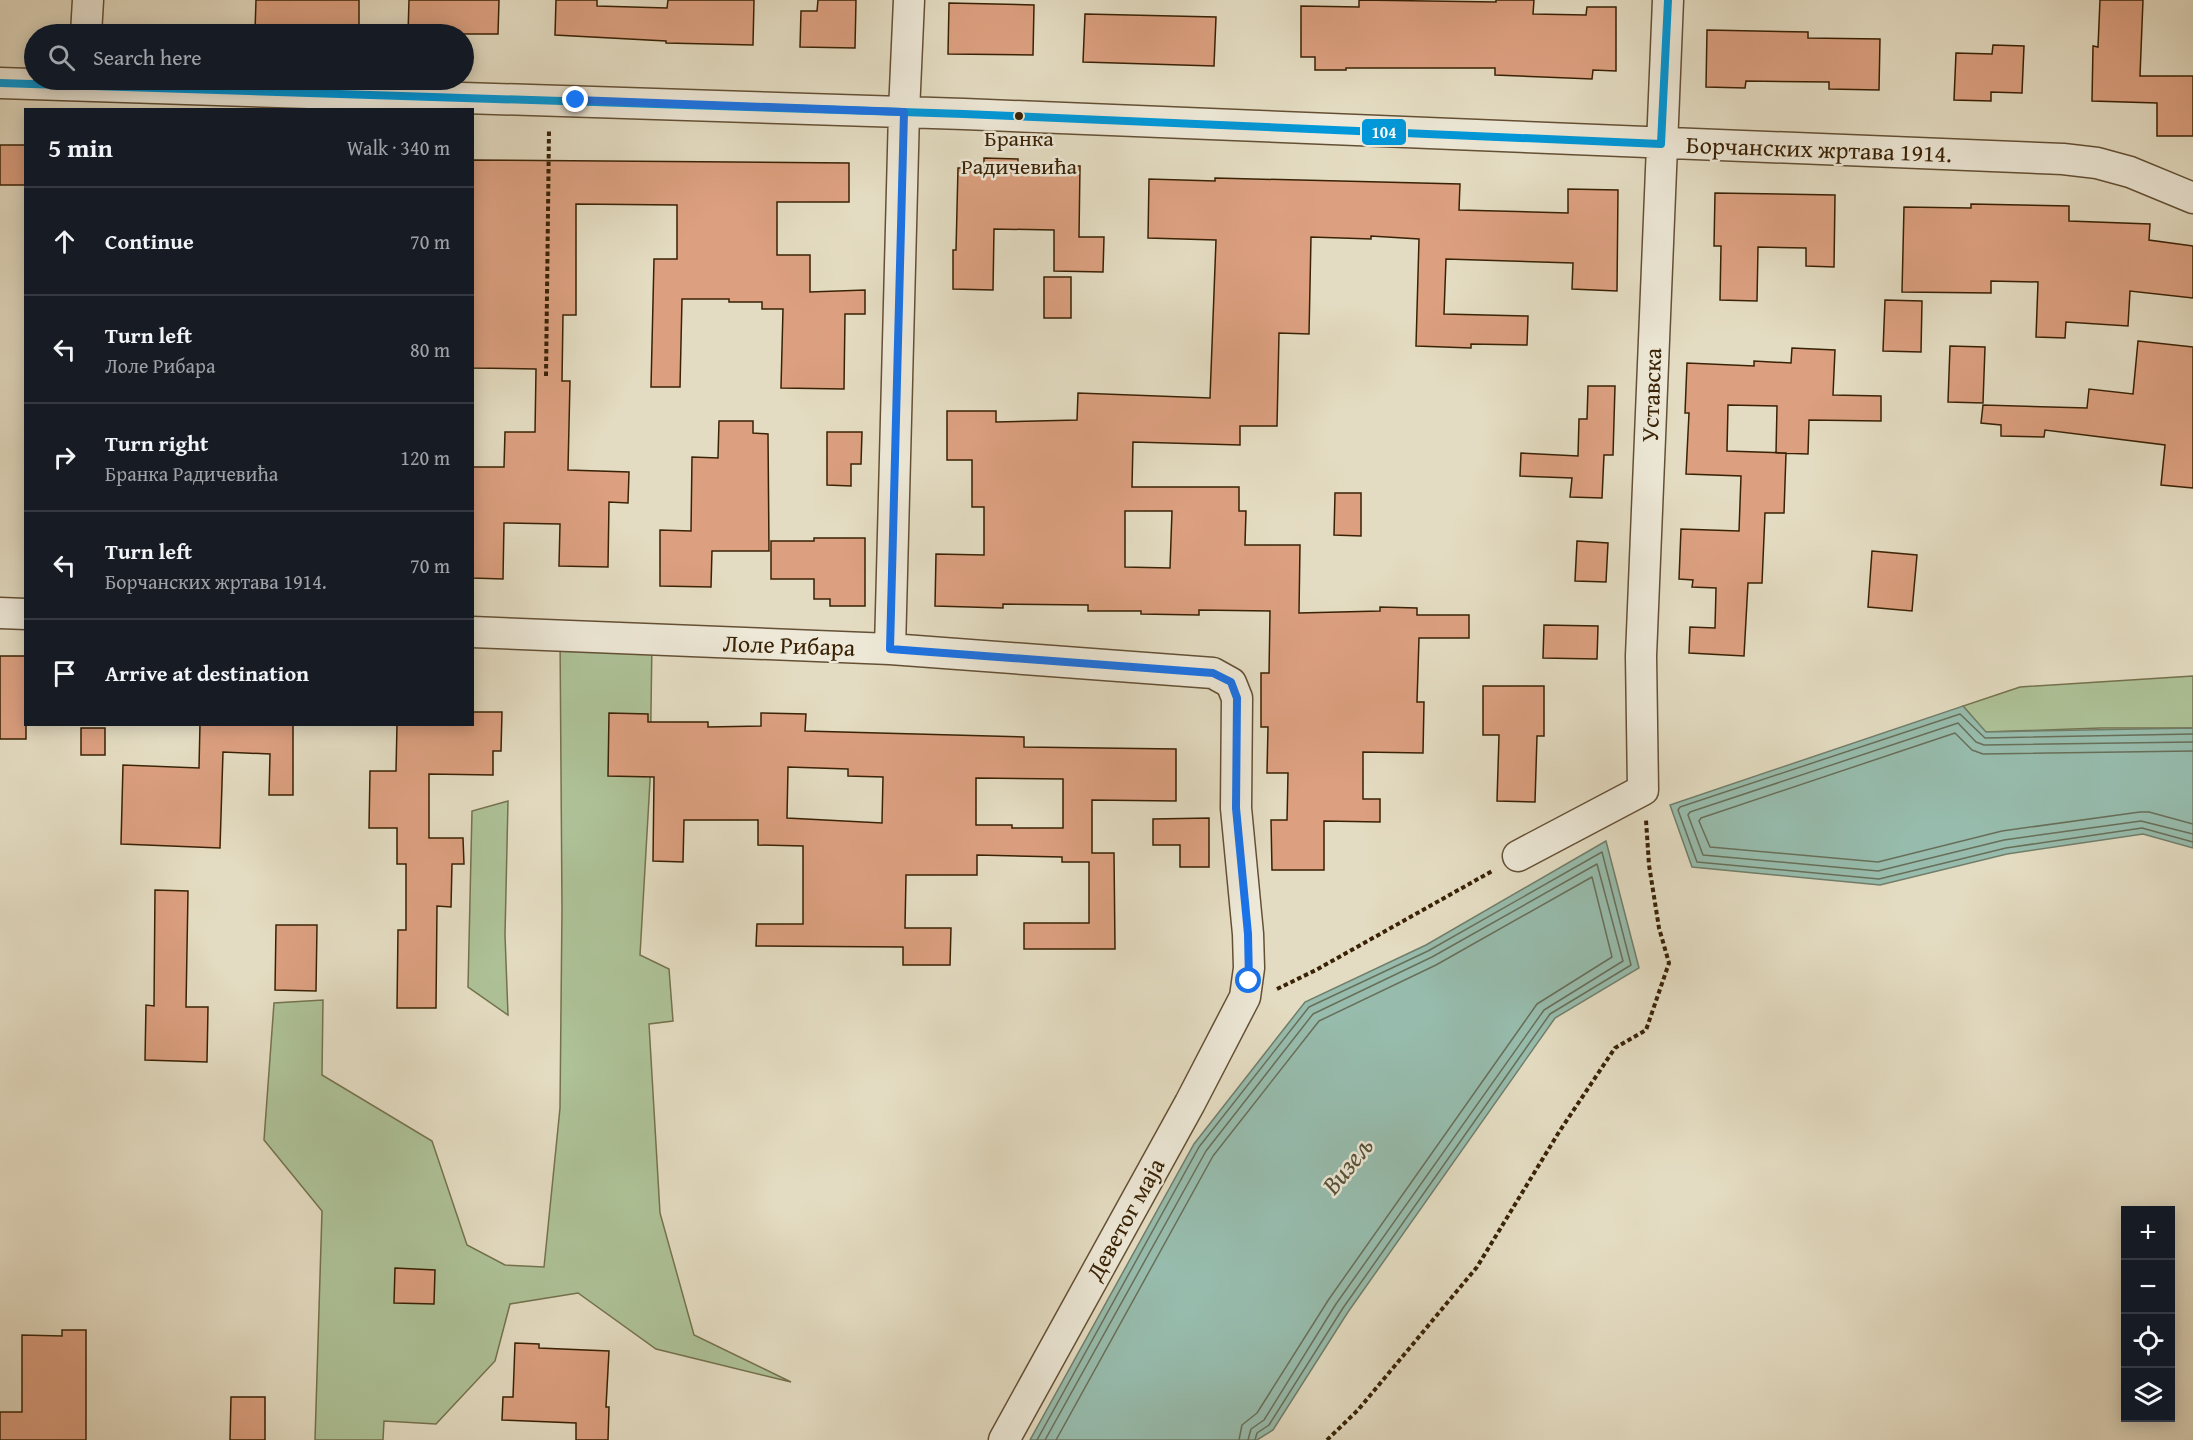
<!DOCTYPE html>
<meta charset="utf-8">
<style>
:root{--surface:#171b24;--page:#242831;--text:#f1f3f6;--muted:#9ea1a6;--line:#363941}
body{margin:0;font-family:"Gentium Book Plus",serif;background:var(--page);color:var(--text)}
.controls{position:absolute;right:18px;bottom:18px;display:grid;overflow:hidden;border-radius:0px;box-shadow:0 3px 15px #0003}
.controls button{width:54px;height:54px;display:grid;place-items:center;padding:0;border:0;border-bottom:2px solid var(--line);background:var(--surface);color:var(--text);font:30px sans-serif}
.stop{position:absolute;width:18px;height:18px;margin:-14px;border:4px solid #1a73e8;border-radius:50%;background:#fff}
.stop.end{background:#1a73e8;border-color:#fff;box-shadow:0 2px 6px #0008}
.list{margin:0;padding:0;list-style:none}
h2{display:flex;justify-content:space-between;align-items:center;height:78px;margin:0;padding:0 24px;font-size:26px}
h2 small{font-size:20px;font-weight:400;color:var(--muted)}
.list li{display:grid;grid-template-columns:39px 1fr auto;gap:18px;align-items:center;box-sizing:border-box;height:108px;padding:0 24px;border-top:2px solid var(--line)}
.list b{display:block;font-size:22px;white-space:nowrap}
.list p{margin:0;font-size:20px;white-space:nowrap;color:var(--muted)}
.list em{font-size:20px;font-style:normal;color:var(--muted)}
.icon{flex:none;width:33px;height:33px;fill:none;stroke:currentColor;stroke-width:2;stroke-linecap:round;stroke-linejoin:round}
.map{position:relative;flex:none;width:2193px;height:1440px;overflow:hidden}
.search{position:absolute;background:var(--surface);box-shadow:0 3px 15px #0003;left:24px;top:24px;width:450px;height:66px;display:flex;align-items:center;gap:15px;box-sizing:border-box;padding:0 21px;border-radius:33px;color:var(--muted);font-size:22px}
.panel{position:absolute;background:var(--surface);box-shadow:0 3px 15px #0003;left:24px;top:108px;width:450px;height:618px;border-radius:0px}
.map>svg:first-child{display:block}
.green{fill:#aec298;stroke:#74724e;stroke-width:1.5}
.water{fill:#97bcad;stroke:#717e6a;stroke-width:1.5}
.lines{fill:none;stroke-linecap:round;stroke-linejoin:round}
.shore{stroke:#686f59;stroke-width:1.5}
.building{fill:#dca080;stroke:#392205;stroke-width:1.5;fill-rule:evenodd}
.minor-casing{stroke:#645034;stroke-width:33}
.path{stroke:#392205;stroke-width:4;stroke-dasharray:4.5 3;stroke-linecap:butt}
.minor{stroke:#ede8d7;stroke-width:30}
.bus-1-casing{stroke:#ede8d7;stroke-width:12}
.bus-1{stroke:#0098da;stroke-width:8}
.route{stroke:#1a73e8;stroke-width:8}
.bus-dot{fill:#392205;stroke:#ede8d7;stroke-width:2}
.labels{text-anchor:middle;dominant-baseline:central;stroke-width:5;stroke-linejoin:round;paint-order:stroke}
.bus-label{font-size:22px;fill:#392205;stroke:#ede8d7}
.street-label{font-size:24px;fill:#392205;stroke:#ede8d7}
.water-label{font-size:26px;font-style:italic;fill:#555037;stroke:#ede8d7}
.line-badge{stroke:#ede8d7;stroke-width:2}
.badge-label{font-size:16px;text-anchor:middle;font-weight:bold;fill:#fff}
</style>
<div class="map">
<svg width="2193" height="1440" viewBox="0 0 2193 1440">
<rect width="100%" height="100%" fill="#e4dcc2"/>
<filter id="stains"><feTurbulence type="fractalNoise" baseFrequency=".00333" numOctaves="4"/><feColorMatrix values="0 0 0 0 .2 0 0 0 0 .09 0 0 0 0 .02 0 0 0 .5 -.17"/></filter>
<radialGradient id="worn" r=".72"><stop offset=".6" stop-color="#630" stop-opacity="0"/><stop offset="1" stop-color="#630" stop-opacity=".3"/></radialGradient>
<path class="green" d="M560,635L652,639L650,781L640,955L669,969L673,1021L649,1024L660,1213L694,1335L791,1382L656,1349L578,1293L510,1304L495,1361L436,1424L384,1421L383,1440H315L322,1211L264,1140L274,1003L323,1000L322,1075L432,1141L467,1245L505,1265L544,1267L560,1108L562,909Z
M2193,676V728H2101L1985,732L1963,706L2020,687Z
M508,801L505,935L508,1015L468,987L472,811Z"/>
<path class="water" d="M1963,706L1986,732L2193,728V848L2143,834L2007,854L1880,885L1692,867L1670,805Z
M1606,841L1639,968L1555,1018L1348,1312L1273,1430L1257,1440H1030L1194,1144L1305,1002L1426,945Z"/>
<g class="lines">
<path class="shore" d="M2193,734L1985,738L1960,714L1680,807L1678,810L1697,862L1879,879L2006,848L2142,828L2193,842
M2193,742L1984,745L1976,742L1958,723L1690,812L1688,815L1703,855L1878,871L2004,840L2141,821L2193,834
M2193,751L1983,754L1972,750L1955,733L1701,818L1699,821L1710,847L1878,862L2002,831L2140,812H2149L2193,824
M1037,1440L1199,1147L1309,1007L1428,951L1602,852L1631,965L1550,1014L1343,1308L1269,1425L1257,1433L1255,1440
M1045,1440L1206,1151L1313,1014L1432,957L1597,864L1623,961L1544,1010L1336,1304L1264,1420L1251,1429L1248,1440
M1056,1440L1213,1156L1319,1021L1436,965L1592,877L1612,957L1537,1004L1329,1299L1257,1413L1242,1425L1239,1440"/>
</g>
<path class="building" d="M256,0H359V30L323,29V32L255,31Z
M409,0H499L498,34H408Z
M556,0H597V6L667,8L668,0H754L753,45L666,43V41L555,35Z
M818,0H856L855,48L800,47L801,11H817Z
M1359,0L1496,2V0H1534L1533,14L1586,15L1587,7H1616V71L1593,70L1592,79L1495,75V68H1346V70H1315V57H1301V6L1359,7Z
M2100,0H2143L2140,76H2193V136H2157V103L2092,101L2093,46L2098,47Z
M949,3L1034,5L1033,55L948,54Z
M1085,14L1216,17L1214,66L1083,62Z
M1707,30L1808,32V38L1880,39L1879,90L1829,89V82L1746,81L1745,88L1706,87Z
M1993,45L2024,46L2022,93L1991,92V101L1954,100L1956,53L1992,54Z
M0,145H26V185H0Z
M984,158L1018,159V165L1080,166L1079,237H1104L1103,272L1054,271V230L994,229L993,290L953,289V250H956L958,168H984Z
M472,160L849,163V202H777V255H810V292L865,290V314H845L844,389L781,388L783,309H762V302H729V299H682L680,387H651L654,259H677V205L576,204V315H563L562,381H570L568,470L629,472L628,503L609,502L608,567L559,566L560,524L504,523L503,579L472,578V467H504L505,432H535L536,369L472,368Z
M1215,178L1460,184L1459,210L1568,213V189L1618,190L1617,291L1572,289L1573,263L1446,259L1444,314L1528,316L1527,345L1471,344V348L1416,346L1419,239L1371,236V239L1311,237L1309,334L1279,333L1277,426H1240V445L1133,442L1132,487H1239V511H1246L1245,545H1300L1299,613L1380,611V607L1417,608V615H1469V638H1419L1417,702H1424L1423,753L1363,752V799H1380V822L1324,821V870H1272L1271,820H1287L1288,773H1267L1268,727H1261V673H1269L1270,611L1199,610V615L1141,614V611H1088V605L1003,604V608L935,606L936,554L984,555V507H972V460H947V411H996V422L1077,420L1078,393L1210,398L1216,240L1148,238L1149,179L1215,181ZM1125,511H1172L1170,568L1125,567Z
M1715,193L1835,195L1834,267L1806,266V248L1758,247L1757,301L1720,300L1721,246H1714Z
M1971,204L2069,206V221L2150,224L2149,240L2193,246V298L2130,291L2128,326L2066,322L2065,338L2036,337L2038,282L1991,281V293L1902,292L1904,207L1971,208Z
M1044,277H1071V318H1044Z
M1885,300L1922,301L1921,352L1883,351Z
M2138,341L2193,347V488L2161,485L2165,445L2045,430L2044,437L2001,436V425L1981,423L1983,405L2087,408L2089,389L2133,394Z
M1950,346L1985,347L1983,403L1948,402Z
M1792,348L1835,350L1833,395L1881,396V421L1809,420L1808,454L1776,453L1777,406L1728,405L1727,451L1786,453L1784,513H1765L1762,583H1748L1744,656L1689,653L1690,627L1715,628L1716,588L1692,587L1693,580L1679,579L1681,529L1739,531L1741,476L1686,474L1689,413H1685L1687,363L1754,366V361L1791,363Z
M1588,386H1615L1613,455H1604L1602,498L1570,497L1572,478L1520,476L1521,453L1578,456L1579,419H1587Z
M719,421H753V433L768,434L769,551H712L711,587L660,586V530L691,531L692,457L718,458Z
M827,432H862L861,464H851V486L827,485Z
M1335,493H1361V536L1334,535Z
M814,538H865V606H830V599H814V579H771V541H814Z
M1577,541L1608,543L1606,582L1575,581Z
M1872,551L1917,555L1912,611L1868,607Z
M1544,625L1598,626L1597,659L1543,658Z
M0,656H26V739H0Z
M1483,686H1544V736H1537L1535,802L1497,801L1499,735H1483Z
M472,712H502L501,751H493V775L429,774V838H463L464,864H452L451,907L437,906L436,1008H397L398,930H406V864H397V828H369L370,771H396L397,724H472Z
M609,713L648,714V722H708V727L761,726V713L806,714L805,731L1024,737V747L1176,749V801L1092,800V853H1114L1115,949H1024V923H1089V862H1062V857L977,855V875H906L905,928H951L950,965H903V947L756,946L757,924H803V846L758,845V820H684L683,862L653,861L654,777L608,776ZM788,767L848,769V776L883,777L882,823L787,818ZM976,778L1063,779V828H1012V825H976Z
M200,724H293V795H269L270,754L223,752L220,848L121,844L123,765L199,768Z
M81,728H105V755H81Z
M1209,818V867H1180V845H1153V819Z
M155,890L188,891L186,1007H208L207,1062L145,1060L146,1005L154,1006Z
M276,925H317L316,991L275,990Z
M395,1268L435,1270L434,1304L394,1303Z
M62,1330H86V1440H0V1412H22V1335L62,1336Z
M515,1343L539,1344V1348L609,1351L606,1407H609L608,1440H576V1423L502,1420L503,1397H513Z
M231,1397H265V1440H230Z"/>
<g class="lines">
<defs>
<path id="minor" d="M86,34L88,0
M0,83L964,114L2063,159L2097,163L2130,172L2193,198
M0,613L26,614
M472,632L890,649L1213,673L1231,683L1237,698L1236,808L1248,934L1249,968L1245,997L1190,1103L1004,1440
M890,649L904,112L909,0
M1518,856L1643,790L1641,656L1668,0"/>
</defs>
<use href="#minor" class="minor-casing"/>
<path class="path" d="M546,376L549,130
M1277,989L1316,970L1494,870
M1327,1440L1358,1410L1477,1267L1559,1132L1615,1048L1646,1030L1669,963L1659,928L1649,865L1646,820"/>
<use href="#minor" class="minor"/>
<defs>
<path id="bus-1" d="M0,83L964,114L1661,144
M1661,144L1668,0"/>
</defs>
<use href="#bus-1" class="bus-1-casing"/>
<use href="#bus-1" class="bus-1"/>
</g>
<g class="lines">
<path class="route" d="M576,100L904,112L890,649L1213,673L1231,682L1237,698L1236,808L1248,934L1249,981"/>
</g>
<circle class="bus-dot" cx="1019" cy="116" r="5"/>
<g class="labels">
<g class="bus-label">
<text x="1019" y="138">Бранка<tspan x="1019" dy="28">Радичевића</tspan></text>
</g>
<g class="street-label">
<text transform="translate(1819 149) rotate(2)">Борчанских жртава 1914.</text>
<text transform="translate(1651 395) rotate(-88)">Уставска</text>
<text transform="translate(789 645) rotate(2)">Лоле Рибара</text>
<text transform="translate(1125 1219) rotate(-61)">Деветог маја</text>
</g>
<g class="water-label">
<text transform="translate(1347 1165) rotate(-51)">Визељ</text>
</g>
</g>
<rect class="line-badge" x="1361" y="118" width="46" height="28" rx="6" fill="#0098da"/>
<g class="badge-label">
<text x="1384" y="138">104</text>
</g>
<rect width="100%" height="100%" filter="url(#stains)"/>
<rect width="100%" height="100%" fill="url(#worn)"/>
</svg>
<div class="controls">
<button>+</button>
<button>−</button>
<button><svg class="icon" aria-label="locate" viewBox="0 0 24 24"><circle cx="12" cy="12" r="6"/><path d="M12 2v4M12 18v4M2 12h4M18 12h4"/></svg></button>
<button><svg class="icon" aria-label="layers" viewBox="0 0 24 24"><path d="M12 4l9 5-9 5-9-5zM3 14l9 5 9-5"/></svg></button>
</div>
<div class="stop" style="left:1249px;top:981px"></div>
<div class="stop end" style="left:576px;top:100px"></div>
<div class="search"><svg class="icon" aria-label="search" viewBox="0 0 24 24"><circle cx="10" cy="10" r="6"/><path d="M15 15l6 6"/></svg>Search here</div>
<section class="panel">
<h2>5 min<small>Walk · 340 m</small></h2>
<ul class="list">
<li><svg class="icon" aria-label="ahead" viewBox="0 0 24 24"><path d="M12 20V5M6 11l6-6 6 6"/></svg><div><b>Continue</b></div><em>70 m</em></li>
<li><svg class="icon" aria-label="left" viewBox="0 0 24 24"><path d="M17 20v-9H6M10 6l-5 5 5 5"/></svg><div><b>Turn left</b><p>Лоле Рибара</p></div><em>80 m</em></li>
<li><svg class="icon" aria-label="right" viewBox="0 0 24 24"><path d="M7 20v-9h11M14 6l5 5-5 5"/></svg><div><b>Turn right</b><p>Бранка Радичевића</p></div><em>120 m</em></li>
<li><svg class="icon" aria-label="left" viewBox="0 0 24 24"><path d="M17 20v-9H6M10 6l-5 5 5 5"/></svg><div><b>Turn left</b><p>Борчанских жртава 1914.</p></div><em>70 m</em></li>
<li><svg class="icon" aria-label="arrive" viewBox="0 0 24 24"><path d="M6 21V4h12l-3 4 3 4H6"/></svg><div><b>Arrive at destination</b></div></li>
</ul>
</section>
</div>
